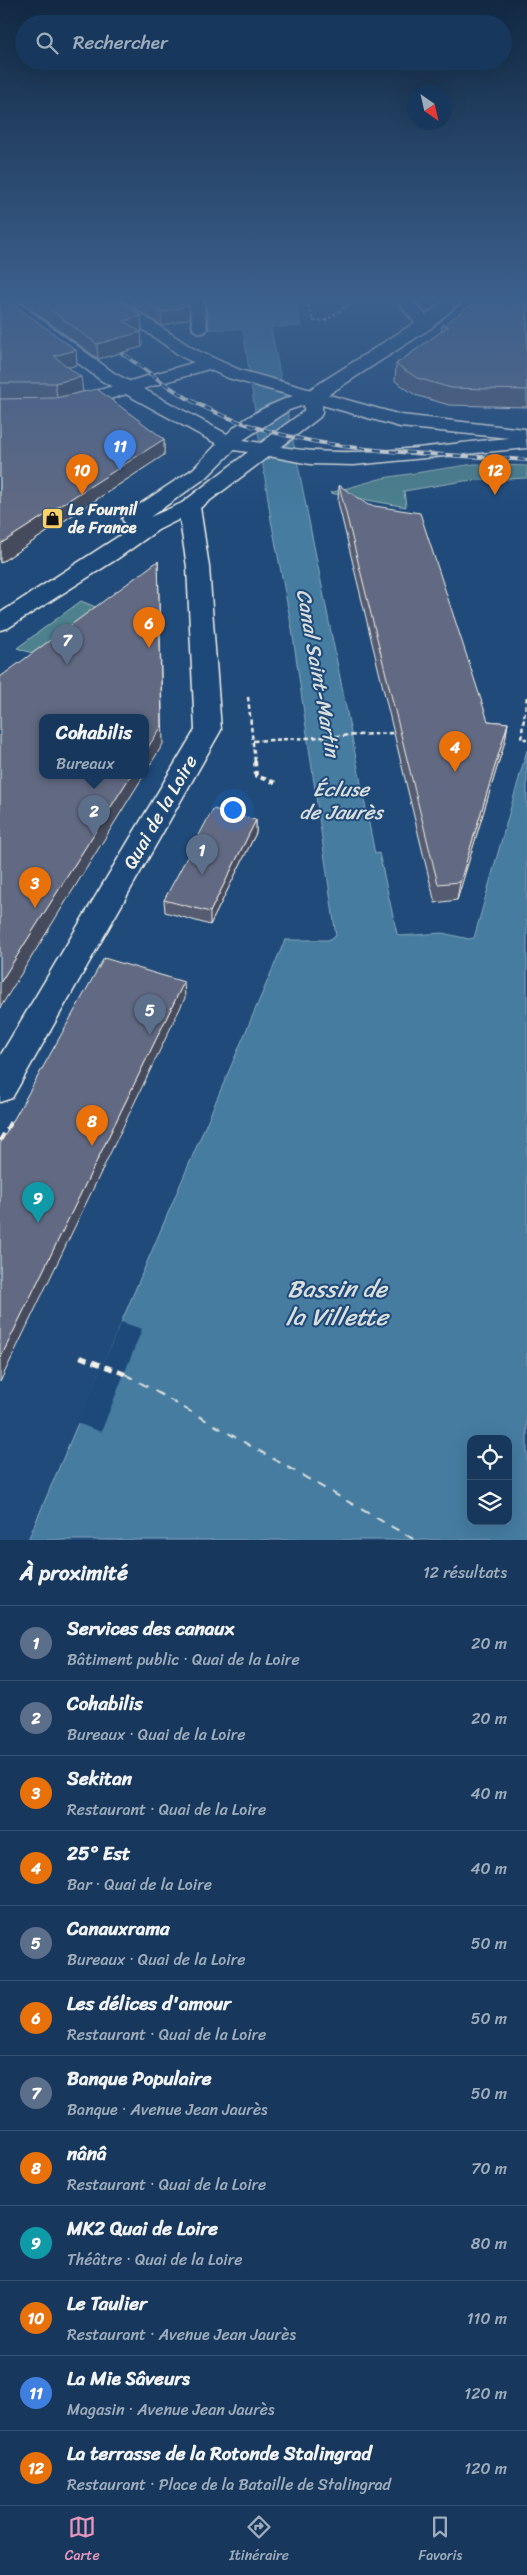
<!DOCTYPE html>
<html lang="fr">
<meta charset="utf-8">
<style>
:root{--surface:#17385c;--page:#203f62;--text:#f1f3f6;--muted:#9eacbb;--line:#365272;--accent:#e797bd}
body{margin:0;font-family:Sriracha,sans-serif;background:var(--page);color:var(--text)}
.controls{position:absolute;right:15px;bottom:15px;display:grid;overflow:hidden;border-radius:10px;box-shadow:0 5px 20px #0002}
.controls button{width:45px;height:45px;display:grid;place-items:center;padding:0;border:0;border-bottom:1px solid var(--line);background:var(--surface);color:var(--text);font:25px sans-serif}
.compass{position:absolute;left:407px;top:85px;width:45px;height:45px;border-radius:50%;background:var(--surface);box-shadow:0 5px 20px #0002;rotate:146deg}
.you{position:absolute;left:232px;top:809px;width:18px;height:18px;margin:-12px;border:4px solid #fff;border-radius:50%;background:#1a73e8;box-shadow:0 0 0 8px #1a73e833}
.badge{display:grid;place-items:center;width:32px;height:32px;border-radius:50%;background:var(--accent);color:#fff;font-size:16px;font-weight:700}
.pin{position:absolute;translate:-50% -41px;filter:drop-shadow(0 1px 2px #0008)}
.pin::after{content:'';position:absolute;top:26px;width:18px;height:15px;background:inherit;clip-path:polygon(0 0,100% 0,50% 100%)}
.popup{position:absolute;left:39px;top:714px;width:110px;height:65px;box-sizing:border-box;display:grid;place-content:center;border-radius:10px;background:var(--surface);filter:drop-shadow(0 1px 4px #0005);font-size:16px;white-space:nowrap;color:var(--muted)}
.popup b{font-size:19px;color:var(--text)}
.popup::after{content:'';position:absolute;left:50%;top:100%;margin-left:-10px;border:10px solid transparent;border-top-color:var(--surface)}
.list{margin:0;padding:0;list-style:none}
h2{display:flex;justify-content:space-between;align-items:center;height:65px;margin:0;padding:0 20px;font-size:21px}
h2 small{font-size:16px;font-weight:400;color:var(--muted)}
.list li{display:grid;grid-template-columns:32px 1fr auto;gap:15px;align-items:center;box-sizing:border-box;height:75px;padding:0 20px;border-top:1px solid var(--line)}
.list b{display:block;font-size:19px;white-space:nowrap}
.list p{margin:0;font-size:16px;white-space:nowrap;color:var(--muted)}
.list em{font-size:16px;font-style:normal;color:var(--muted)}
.icon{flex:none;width:28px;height:28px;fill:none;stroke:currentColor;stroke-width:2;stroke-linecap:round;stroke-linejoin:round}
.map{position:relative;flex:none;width:527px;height:1540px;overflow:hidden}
.search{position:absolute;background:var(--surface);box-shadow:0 5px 20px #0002;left:15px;right:15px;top:15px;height:55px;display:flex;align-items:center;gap:12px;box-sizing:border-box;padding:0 18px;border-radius:28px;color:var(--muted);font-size:19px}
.sheet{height:965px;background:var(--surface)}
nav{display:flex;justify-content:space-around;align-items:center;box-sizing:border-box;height:70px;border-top:1px solid var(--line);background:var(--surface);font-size:14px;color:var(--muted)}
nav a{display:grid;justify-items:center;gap:2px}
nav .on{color:var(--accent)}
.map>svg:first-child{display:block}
.green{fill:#4e818d;stroke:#a1b9ba}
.water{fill:#447ba0;stroke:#8aaabd;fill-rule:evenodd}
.pier{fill:#1f4a7a}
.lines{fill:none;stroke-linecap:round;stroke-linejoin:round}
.ferry{stroke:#dadfdd;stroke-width:2;stroke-dasharray:9 8;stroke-linecap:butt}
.service-casing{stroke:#f4f1e8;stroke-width:4}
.minor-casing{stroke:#f4f1e8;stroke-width:3}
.secondary-casing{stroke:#f4f1e8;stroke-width:3}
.primary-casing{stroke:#f4f1e8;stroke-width:3}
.path-far3{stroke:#f4f1e8;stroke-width:2;stroke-dasharray:3 2.5;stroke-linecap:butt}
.path-far2{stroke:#f4f1e8;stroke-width:2.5;stroke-dasharray:4.5 3;stroke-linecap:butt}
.path-far1{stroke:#f4f1e8;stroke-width:4;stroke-dasharray:5.5 4.5;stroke-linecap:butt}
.path{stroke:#f4f1e8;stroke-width:4.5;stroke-dasharray:8 5.5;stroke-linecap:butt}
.service{fill:#1f4a7a;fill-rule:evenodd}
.minor{fill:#1f4a7a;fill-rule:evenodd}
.secondary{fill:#1f4a7a;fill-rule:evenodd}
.primary{fill:#1f4a7a;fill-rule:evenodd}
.rail-casing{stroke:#f4f1e8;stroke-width:4}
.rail{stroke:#1f4a7a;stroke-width:2.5;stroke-dasharray:8;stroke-linecap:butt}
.wall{fill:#545c71;stroke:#f4f1e8}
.shaded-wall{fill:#454b5c;stroke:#f4f1e8}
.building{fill:#626b83;stroke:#f4f1e8}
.labels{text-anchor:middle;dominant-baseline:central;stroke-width:4;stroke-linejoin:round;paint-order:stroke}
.far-poi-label{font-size:16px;font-weight:bold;fill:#f4f1e8;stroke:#1f4a7a;text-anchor:start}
.street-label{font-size:19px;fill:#f4f1e8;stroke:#1f4a7a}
.water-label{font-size:20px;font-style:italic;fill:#dadfdd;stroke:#1f4a7a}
.near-water-label{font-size:24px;font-style:italic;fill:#dadfdd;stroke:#1f4a7a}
</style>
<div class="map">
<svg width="527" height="1540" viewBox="0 0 527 1540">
<rect width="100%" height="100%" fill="#1f4a7a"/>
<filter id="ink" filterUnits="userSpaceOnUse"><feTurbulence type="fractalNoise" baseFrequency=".02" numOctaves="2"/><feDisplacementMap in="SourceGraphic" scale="10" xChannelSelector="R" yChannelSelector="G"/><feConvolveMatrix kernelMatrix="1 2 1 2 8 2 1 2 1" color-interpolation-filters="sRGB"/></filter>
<g filter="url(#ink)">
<path class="green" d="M474,464L527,466V478L464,481L404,491L406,507L330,493L383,478Z
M81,601L98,608L35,654L17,648Z"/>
<path class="water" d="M206,300H295L301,326L273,327L271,329L375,854L379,853L397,934L401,936L442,933L469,939L474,938L527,750V1540H28L285,940H328L336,936L292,629L271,520L243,329H209ZM471,1439H508V1521H471Z"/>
<path class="pier" d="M121,1322L142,1329L101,1432L77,1423Z"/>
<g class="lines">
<path class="ferry" d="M125,1374L415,1540"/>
<defs>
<path id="service" d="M189,300H203L207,329L205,332L200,333L193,329Z"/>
<path id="minor" d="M396,300H413L433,324L431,328H419Z
M189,501L196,503L200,507L209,567L221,730L12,1098L0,1102V1056L195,730L187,567L178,507L182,503Z"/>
<path id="secondary" d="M445,300H463L431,328L320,400H306L304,396L306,392L419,320Z
M209,358L215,359L218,363L215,367L100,402L57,412L0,413V401L57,400L89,393Z"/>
<path id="primary" d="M0,300H15L114,373L227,434C244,417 270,404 293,396L228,378L182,357L101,300H120L194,349L240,370L401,415L525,429L527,448L354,465L310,464L269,456L196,511L158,530L117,559L8,628L0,630V613L136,525L125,524L122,519L125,514L193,469L217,444L102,381L0,305ZM304,405V411L261,443L243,440L289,410ZM322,405L400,427L509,438C434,445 356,460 281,447L320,417L322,413ZM234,450L248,452L182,503L150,517L207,477Z"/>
</defs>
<use href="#service" class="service-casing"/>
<use href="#minor" class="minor-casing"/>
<use href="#secondary" class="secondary-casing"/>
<use href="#primary" class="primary-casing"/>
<path class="path-far3" d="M307,300L313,321L327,320L350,303"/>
<path class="path-far2" d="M248,697L255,762
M527,697L521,739H527
M253,741L393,733"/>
<path class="path-far1" d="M255,761L256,776L279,784"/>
<path class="path" d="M0,1141L12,1120
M80,1357L125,1374"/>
<use href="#service" class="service"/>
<use href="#minor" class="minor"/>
<use href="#secondary" class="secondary"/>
<use href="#primary" class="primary"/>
<defs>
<path id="rail" d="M111,345C142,367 172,392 206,408C305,455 420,452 527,460"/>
</defs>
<use href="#rail" class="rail-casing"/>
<use href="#rail" class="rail"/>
</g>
<path class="wall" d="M0,300L77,365L69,367L83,392L164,439V455L0,563Z
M19,300H118L141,316L142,331H141L142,347L98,359Z
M132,300H186L189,305L190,318L162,326L132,306Z
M527,300V407L449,405L415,395L395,381L396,364L441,332L442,326Z
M339,485L488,721L508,723L505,741L457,900L435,903L338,502Z
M256,820V833L210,925L165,912L164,900Z"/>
<path class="shaded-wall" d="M189,305L190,318L162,326L161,313Z
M141,316L142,331L125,335L124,321Z
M141,332L142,347L98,359L97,344Z
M76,350L77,365L55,371L54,356Z
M81,377L83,392L57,398L55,383Z
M164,439V455L0,563V544Z
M158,561L163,744L145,773V752Z
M508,723L505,741L457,900L460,882Z
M131,775H144L0,1008V983Z
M256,820V833L210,925V912Z
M184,982L185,998L0,1382V1359Z"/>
<path class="building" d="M0,300H8L76,350L54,356L81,377L55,383H0Z
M37,300H118L141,316L124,321L141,332L97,344Z
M142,300H186L189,302V305L161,313Z
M478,300H527V390L451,388L417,378L396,364L449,326H442Z
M97,389L164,439L0,544V399L55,398Z
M339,485L368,505L420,513L488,721L508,723L460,882L438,884Z
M158,561L162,726L145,752V717H43V775H131L0,983V677Z
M213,809L256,820L210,912L164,900Z
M104,958L184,982L0,1359V1144Z"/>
</g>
<linearGradient id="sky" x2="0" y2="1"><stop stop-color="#112943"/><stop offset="0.58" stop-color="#3c608d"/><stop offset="1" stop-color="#3c608d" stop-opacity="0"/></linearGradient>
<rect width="527" height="516" fill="url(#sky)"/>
<defs>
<symbol id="shop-square" viewBox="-11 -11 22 22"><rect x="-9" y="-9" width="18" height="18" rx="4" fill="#ffd166" stroke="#1f4a7a"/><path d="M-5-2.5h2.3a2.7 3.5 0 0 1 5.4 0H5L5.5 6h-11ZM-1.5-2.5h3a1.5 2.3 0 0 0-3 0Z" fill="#111"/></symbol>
</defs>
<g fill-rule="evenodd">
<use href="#shop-square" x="40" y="506" width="25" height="25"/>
</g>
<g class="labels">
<g class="far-poi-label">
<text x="68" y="509">Le Fournil<tspan x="68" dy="18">de France</tspan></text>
</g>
<g class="street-label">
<text transform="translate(160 812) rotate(-60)">Quai de la Loire</text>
</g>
<g class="water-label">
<text transform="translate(318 673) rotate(80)">Canal Saint-Martin</text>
<text x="341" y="789">Écluse<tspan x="341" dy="23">de Jaurès</tspan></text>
</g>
<g class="near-water-label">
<text x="337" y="1289">Bassin de<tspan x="337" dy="28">la Villette</tspan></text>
</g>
</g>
</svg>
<div class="controls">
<button><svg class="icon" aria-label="locate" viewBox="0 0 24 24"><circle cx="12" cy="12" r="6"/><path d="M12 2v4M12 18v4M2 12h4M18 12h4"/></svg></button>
<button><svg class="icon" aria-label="layers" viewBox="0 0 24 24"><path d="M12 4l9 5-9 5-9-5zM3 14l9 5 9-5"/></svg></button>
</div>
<svg class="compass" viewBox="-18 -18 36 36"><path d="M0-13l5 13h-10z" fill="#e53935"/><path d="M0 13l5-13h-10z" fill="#9eacbb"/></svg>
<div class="you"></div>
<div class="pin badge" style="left:202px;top:875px;background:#5c6f8a">1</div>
<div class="pin badge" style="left:94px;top:836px;background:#5c6f8a">2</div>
<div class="popup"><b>Cohabilis</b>Bureaux</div>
<div class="pin badge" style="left:35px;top:908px;background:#e8710a">3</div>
<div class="pin badge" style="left:455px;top:772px;background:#e8710a">4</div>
<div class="pin badge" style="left:150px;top:1035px;background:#5c6f8a">5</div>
<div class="pin badge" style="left:149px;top:648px;background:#e8710a">6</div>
<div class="pin badge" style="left:67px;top:665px;background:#5c6f8a">7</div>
<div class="pin badge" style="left:92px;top:1146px;background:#e8710a">8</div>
<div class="pin badge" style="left:38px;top:1223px;background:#0f9aa8">9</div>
<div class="pin badge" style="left:82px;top:495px;background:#e8710a">10</div>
<div class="pin badge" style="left:120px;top:471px;background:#3f7fe0">11</div>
<div class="pin badge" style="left:495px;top:495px;background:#e8710a">12</div>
<div class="search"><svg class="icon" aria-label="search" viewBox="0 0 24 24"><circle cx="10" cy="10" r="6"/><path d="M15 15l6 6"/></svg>Rechercher</div>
</div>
<section class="sheet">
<h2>À proximité<small>12 résultats</small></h2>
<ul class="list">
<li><span class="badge" style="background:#5c6f8a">1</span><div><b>Services des canaux</b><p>Bâtiment public · Quai de la Loire</p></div><em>20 m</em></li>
<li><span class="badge" style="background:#5c6f8a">2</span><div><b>Cohabilis</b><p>Bureaux · Quai de la Loire</p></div><em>20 m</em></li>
<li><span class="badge" style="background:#e8710a">3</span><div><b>Sekitan</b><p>Restaurant · Quai de la Loire</p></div><em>40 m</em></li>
<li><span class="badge" style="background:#e8710a">4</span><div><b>25° Est</b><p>Bar · Quai de la Loire</p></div><em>40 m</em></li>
<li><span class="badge" style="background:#5c6f8a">5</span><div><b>Canauxrama</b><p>Bureaux · Quai de la Loire</p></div><em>50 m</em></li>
<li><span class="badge" style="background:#e8710a">6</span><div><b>Les délices d'amour</b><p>Restaurant · Quai de la Loire</p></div><em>50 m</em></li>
<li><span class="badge" style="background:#5c6f8a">7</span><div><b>Banque Populaire</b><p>Banque · Avenue Jean Jaurès</p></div><em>50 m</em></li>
<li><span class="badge" style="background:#e8710a">8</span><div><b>nânâ</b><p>Restaurant · Quai de la Loire</p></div><em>70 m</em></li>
<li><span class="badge" style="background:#0f9aa8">9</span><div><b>MK2 Quai de Loire</b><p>Théâtre · Quai de la Loire</p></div><em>80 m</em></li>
<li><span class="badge" style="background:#e8710a">10</span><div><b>Le Taulier</b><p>Restaurant · Avenue Jean Jaurès</p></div><em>110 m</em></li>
<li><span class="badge" style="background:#3f7fe0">11</span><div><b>La Mie Sâveurs</b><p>Magasin · Avenue Jean Jaurès</p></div><em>120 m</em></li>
<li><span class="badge" style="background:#e8710a">12</span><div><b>La terrasse de la Rotonde Stalingrad</b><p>Restaurant · Place de la Bataille de Stalingrad</p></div><em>120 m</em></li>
</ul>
</section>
<nav>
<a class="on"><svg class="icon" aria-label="map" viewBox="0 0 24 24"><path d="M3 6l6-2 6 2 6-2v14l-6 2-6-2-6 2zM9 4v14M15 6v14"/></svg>Carte</a>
<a><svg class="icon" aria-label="directions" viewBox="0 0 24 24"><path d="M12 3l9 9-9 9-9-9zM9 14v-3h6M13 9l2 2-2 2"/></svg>Itinéraire</a>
<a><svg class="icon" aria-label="saved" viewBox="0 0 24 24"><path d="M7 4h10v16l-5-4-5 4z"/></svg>Favoris</a>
</nav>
